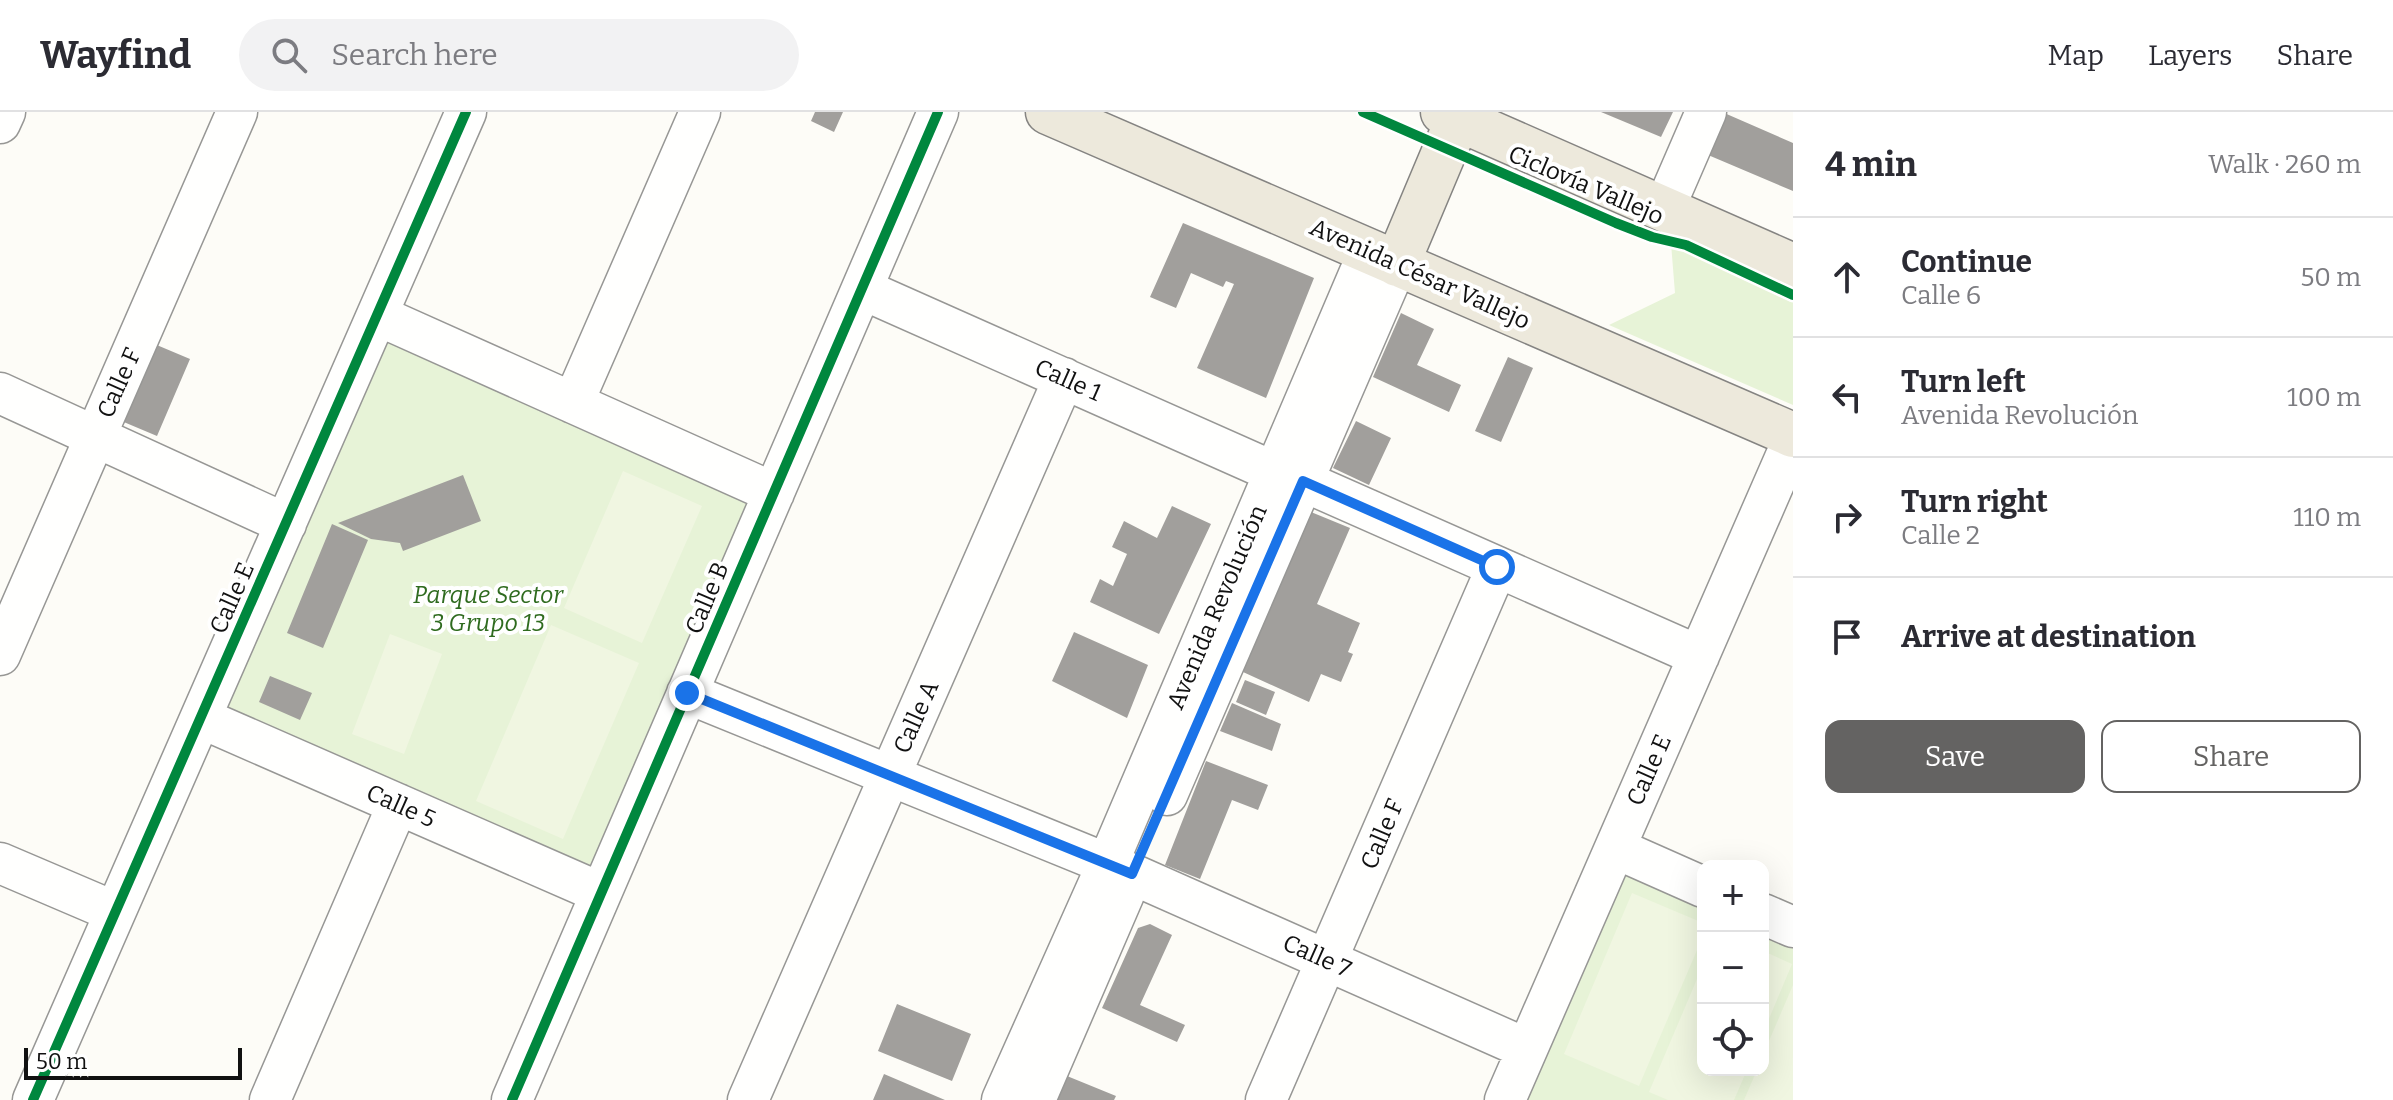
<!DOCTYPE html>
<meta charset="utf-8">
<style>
:root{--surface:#fff;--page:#f2f2f3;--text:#2b2b33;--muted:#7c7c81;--line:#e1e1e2;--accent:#646362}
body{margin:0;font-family:Bitter,serif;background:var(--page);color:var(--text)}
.controls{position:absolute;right:24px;bottom:24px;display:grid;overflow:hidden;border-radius:16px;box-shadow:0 8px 32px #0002}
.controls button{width:72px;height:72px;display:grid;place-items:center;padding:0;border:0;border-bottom:2px solid var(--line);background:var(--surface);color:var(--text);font:40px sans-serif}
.scale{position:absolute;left:24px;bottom:20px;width:218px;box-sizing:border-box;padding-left:8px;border:4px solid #111;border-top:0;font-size:22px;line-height:28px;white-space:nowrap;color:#111;-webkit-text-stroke:6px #fff;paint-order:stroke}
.stop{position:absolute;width:24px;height:24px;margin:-18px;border:6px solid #1a73e8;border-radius:50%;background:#fff}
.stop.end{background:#1a73e8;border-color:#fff;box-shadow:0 2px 8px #0008}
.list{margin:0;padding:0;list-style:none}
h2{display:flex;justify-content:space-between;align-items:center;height:104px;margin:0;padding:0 32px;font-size:34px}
h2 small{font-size:26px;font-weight:400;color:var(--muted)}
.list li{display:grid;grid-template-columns:52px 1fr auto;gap:24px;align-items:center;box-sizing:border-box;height:120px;padding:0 32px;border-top:2px solid var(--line)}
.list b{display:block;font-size:30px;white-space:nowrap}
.list p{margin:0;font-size:26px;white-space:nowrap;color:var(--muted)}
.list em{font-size:26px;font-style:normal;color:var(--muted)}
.actions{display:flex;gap:16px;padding:24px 32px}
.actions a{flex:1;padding:18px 0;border:2px solid var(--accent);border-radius:16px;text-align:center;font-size:28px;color:var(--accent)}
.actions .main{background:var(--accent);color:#fff}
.icon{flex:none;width:44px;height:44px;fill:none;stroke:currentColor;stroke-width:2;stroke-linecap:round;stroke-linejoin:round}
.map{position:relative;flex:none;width:1793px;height:988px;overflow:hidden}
header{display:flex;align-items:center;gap:48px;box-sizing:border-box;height:112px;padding:0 40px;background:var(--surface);border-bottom:2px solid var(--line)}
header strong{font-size:38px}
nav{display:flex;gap:44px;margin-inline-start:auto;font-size:28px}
.search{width:560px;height:72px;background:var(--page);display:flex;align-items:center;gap:20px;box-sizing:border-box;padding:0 28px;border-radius:44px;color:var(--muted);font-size:30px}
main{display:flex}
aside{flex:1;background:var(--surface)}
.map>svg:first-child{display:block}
.green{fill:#e7f3d7}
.pitch{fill:#f0f6e1}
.building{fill:#a19f9c}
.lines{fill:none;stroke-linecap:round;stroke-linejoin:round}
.minor-casing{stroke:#979795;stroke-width:43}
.major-casing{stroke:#858482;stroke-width:47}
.minor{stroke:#fffffe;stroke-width:40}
.major{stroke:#ede9dc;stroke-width:44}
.cycleway-casing{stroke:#fff;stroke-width:15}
.cycleway{stroke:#00873e;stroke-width:10}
.route{stroke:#1a73e8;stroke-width:10}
.labels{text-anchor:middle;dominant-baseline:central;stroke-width:8;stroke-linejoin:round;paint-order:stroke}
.street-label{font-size:24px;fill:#111;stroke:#fff}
.park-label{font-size:24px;font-style:italic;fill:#2f6b1f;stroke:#fff}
</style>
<header>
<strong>Wayfind</strong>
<div class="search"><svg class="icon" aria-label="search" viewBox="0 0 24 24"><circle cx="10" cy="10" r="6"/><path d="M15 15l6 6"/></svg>Search here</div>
<nav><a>Map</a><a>Layers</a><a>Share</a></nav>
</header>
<main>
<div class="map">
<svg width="1793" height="988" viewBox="0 0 1793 988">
<rect width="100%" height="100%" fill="#fdfcf7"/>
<path class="green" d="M1670,119L1793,173V293L1609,213L1675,181Z
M388,230L754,394L592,763L221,600Z
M1621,761L1703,796V958H1763V822L1793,835V988H1520Z"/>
<path class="pitch" d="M623,359L702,394L642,531L564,496Z
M551,513L639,551L563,727L476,689Z
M390,522L442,542L404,642L352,622Z
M1632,781L1703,811V824L1639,974L1564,942Z
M1763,839L1792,852L1763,921Z
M1703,853V958H1747L1734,988H1668L1649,980Z
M1793,873V988H1744L1757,958H1763V943Z"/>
<path class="building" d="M815,0H843L834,20L811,9Z
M1601,0H1673L1661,25Z
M1722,0L1793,31V79L1701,40Z
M1183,111L1314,166L1266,286L1197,256L1234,172L1226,169L1223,175L1191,161L1176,196L1150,185Z
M1401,201L1434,217L1417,253L1461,273L1449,300L1373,265Z
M152,231L190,247L157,324L119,308Z
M1508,245L1533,256L1501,330L1475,319Z
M1356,309L1391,326L1369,373L1333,356Z
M463,363L481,409L403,439L400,431L371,427L338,411Z
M1172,394L1211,412L1159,522L1090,490L1100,467L1113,474L1127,442L1112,435L1124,409L1157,426Z
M1311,400L1350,416L1317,492L1360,511L1348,540L1353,542L1341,570L1321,562L1309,590L1243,560Z
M332,412L368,428L323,536L287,521Z
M1074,520L1148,553L1127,606L1052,569Z
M270,564L312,581L300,608L259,590Z
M1245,568L1275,580L1266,603L1236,590Z
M1232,591L1281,612L1272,639L1220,619Z
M1206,649L1268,673L1258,698L1232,688L1200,767L1165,753Z
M1150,812L1172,823L1140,893L1185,913L1177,930L1102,896L1138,816Z
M897,892L971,922L952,969L878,939Z
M884,962L945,988H873Z
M1067,964L1116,984L1114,988H1057Z"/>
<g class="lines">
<defs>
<path id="minor" d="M0,11L5,0
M1664,97L1706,0
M862,177L1274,360
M377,203L774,381
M0,281L286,412
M573,291L700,0
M1303,369L1699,544
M0,543L237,0
M687,581L1132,762L1527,937
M201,606L601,781
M1167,683L1397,152
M1615,736L1703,775
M0,751L115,800
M1763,802L1793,815
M33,988L466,0
M270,988L398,692
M512,988L938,0
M748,988L1064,266
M1002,988L1107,753L1369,139
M1035,988L1124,782
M1266,988L1497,455
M1505,988L1793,328"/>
<path id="major" d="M1048,0L1793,323
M1443,0L1793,154
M1397,152L1461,0"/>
</defs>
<use href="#minor" class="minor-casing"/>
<use href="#major" class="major-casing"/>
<use href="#minor" class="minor"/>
<use href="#major" class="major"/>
<defs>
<path id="cycleway" d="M1363,0L1616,111L1652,125L1686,133L1793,183
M33,988L466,0
M512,988L938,0"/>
</defs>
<use href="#cycleway" class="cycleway-casing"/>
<use href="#cycleway" class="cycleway"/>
</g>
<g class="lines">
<path class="route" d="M687,581L1132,762L1303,369L1497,455"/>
</g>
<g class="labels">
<g class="street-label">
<text transform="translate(1586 73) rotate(23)">Ciclovía Vallejo</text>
<text transform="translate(1420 162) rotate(24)">Avenida César Vallejo</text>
<text transform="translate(1068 268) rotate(24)">Calle 1</text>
<text transform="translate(119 271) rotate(-66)">Calle F</text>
<text transform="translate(232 486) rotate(-66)">Calle E</text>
<text transform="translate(707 486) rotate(-67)">Calle B</text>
<text transform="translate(1217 495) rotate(-67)">Avenida Revolución</text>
<text transform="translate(916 605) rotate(-66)">Calle A</text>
<text transform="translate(1649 658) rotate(-66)">Calle E</text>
<text transform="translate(401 694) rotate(24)">Calle 5</text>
<text transform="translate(1382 722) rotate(-67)">Calle F</text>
<text transform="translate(1317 844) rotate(24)">Calle 7</text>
</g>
<g class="park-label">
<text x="488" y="483">Parque Sector<tspan x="488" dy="28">3 Grupo 13</tspan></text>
</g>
</g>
</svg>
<div class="controls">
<button>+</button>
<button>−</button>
<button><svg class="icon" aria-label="locate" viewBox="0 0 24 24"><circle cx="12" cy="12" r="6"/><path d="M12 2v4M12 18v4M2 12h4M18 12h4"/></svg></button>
</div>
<div class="scale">50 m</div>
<div class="stop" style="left:1497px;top:455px"></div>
<div class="stop end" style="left:687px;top:581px"></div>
</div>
<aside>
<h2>4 min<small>Walk · 260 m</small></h2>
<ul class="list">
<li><svg class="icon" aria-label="ahead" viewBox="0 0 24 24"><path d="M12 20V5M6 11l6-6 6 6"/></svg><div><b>Continue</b><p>Calle 6</p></div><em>50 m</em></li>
<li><svg class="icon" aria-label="left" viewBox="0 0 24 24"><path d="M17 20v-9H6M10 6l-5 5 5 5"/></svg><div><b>Turn left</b><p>Avenida Revolución</p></div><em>100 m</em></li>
<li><svg class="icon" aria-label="right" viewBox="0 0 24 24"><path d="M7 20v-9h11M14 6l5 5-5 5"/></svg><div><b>Turn right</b><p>Calle 2</p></div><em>110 m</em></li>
<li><svg class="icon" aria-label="arrive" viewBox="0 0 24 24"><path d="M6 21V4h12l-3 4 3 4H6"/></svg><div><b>Arrive at destination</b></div></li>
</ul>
<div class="actions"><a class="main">Save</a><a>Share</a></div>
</aside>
</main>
